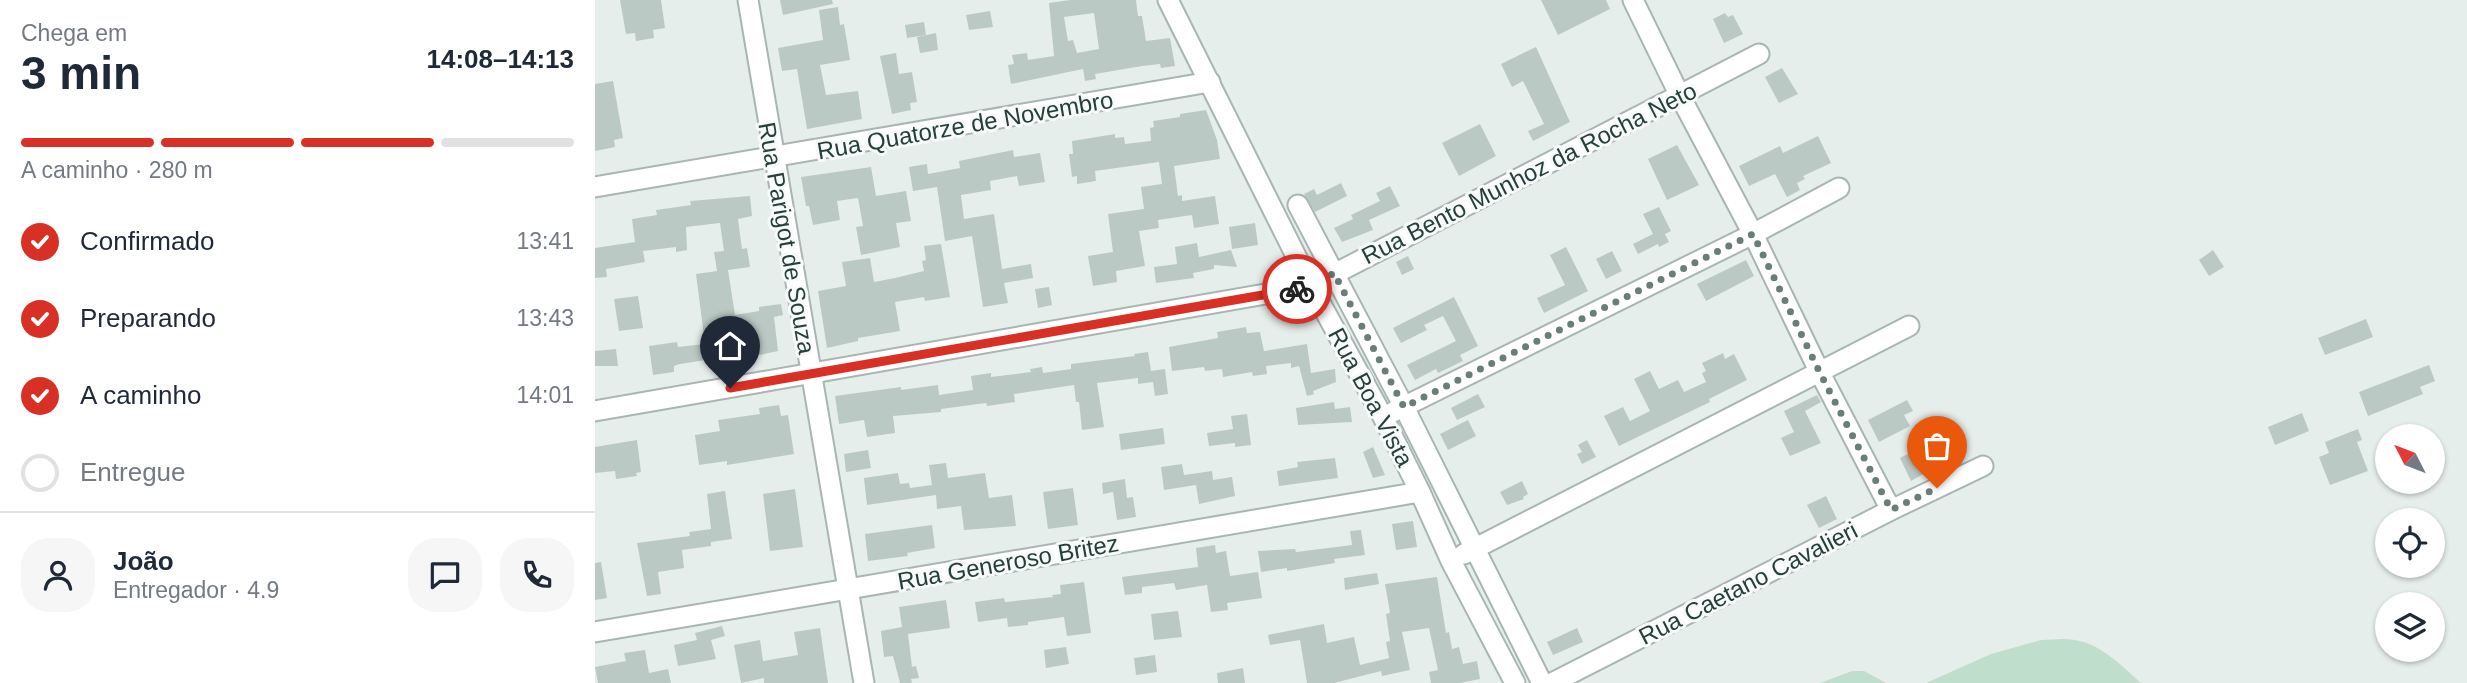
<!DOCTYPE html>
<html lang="pt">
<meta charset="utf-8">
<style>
:root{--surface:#fff;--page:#f6f6f7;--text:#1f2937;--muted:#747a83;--line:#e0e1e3;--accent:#d93025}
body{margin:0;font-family:Helvetica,sans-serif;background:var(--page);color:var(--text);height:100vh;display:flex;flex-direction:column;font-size:26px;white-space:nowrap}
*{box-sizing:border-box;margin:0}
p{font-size:23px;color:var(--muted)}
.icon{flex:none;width:38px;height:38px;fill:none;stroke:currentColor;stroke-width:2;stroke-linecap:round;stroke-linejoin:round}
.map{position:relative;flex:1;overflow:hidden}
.side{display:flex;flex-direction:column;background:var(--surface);width:595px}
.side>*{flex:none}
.needle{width:46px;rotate:312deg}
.buttons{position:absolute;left:1780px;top:424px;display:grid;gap:14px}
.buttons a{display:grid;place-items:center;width:70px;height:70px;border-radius:50%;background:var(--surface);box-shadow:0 2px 5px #0004;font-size:35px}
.pin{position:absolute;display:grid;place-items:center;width:60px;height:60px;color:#fff;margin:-72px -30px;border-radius:50% 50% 50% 0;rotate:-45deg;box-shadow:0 0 7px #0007}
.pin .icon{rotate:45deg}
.courier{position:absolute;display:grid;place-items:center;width:70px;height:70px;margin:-35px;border:5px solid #d93025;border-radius:50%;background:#fff;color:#222;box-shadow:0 2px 9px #0007}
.summary em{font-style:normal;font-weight:700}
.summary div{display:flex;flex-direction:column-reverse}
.summary{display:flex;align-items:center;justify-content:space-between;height:119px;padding:0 21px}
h1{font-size:46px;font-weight:700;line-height:52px}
.bar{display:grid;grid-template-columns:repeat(4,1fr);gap:10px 7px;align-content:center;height:84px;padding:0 21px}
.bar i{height:9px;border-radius:5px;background:var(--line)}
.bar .active{background:var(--accent)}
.bar p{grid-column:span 4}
.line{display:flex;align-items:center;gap:18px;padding:0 21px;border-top:2px solid var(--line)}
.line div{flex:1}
.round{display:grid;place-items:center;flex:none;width:74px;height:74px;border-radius:28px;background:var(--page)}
ol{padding:0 21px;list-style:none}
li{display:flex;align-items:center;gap:21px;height:77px}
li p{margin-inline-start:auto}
li .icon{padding:7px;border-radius:50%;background:var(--accent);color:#fff;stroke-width:4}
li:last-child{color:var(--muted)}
li i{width:38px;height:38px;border:4px solid var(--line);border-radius:50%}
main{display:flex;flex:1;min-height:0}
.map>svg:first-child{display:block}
</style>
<main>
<section class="side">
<div class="summary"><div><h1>3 min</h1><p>Chega em</p></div><em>14:08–14:13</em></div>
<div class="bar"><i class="active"></i><i class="active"></i><i class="active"></i><i></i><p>A caminho · 280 m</p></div>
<ol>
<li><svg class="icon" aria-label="check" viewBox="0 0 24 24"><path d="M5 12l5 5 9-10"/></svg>Confirmado<p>13:41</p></li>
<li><svg class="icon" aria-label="check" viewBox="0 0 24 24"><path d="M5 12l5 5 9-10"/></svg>Preparando<p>13:43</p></li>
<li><svg class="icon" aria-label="check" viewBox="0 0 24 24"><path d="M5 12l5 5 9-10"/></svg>A caminho<p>14:01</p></li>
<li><i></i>Entregue</li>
</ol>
<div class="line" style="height:126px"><a class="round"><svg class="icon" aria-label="person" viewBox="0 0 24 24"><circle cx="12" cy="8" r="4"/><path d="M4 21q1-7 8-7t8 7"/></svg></a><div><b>João</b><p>Entregador · 4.9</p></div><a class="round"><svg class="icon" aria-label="chat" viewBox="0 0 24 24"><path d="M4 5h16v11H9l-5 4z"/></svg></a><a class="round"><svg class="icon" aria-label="phone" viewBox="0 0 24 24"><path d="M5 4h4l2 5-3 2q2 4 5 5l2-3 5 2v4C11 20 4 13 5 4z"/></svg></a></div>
</section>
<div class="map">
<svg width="1872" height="683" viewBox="0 0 1872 683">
<rect width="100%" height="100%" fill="#e6eeeb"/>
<g fill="#c0decc">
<path d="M1446 640C1457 640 1469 638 1480 640 1506 644 1527 666 1546 683H1331L1396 654Z"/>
<path d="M1257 671H1269L1291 683H1225Z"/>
</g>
<g fill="#bbc9c5" fill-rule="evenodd">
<path d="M25 0H66L70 28 58 30 59 38 41 41 40 33 31 34Z"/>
<path d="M185 0H237L238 4 188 15Z"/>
<path d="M475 0H541L543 16H547L551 41 575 38 580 66 566 68 565 64 547 66 500 74 501 79 490 81 488 69 416 84 413 65 419 64 417 55 432 53 433 60 459 56 454 3ZM499 13 504 49 482 53 478 40 473 41 469 17Z"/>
<path d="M946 0H1011L1015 9 963 35Z"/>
<path d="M243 7 245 25 249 24 255 60 225 65 231 95 263 91 267 119 212 129 202 69 187 71 183 48 228 40 224 10Z"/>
<path d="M395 11 398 27 374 30 371 15Z"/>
<path d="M1130 13 1133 17 1138 15 1148 34 1129 43 1118 19Z"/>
<path d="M329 22 331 35 312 38 310 25Z"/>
<path d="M341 33 343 50 325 53 322 37Z"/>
<path d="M941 47 975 122 938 141 933 131 949 124 928 81 917 87 906 64Z"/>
<path d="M301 53 304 74 317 72 322 102 315 103 316 110 297 114 285 56Z"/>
<path d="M1187 68 1203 94 1184 103 1170 77Z"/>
<path d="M18 81 28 138 19 140 20 147 0 151V84Z"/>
<path d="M611 110 622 140 625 159 579 166 583 196 587 195V201L620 196 624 224 599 228 597 215 563 220 564 228 544 231 550 266 521 271 522 282 498 286 493 256 518 252 513 214 549 209 546 187 567 184 564 162 500 171 501 181 482 184V176L477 177 474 154H478L477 141 520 134V138L529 137 530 144 556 141 555 128 559 127 558 121 585 117V114Z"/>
<path d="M885 124 901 156 864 176 847 143Z"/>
<path d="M1223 136 1236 163 1208 176 1210 179 1202 183 1205 190 1192 197 1180 174 1154 186 1144 166 1185 146 1188 153Z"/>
<path d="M1082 145 1104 185 1072 200 1053 159Z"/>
<path d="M418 150 419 157 445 153 450 182 424 186 422 176 395 181 396 190 366 195 369 219 399 214 407 269 436 264 438 278 409 283 413 303 388 307 377 236 350 241 342 187 318 191 314 167 332 164 333 174 365 168 364 161Z"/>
<path d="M276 167 281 196 311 191 316 221 301 223 305 247 266 255 261 227 268 226 263 198 242 201 245 220 218 225 214 206H211L206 177Z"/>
<path d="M746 183 752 196 720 212 709 194 719 189 722 195Z"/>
<path d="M795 186 805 206 774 220 778 230 747 242 739 228 758 219 756 215 785 201 781 193Z"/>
<path d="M155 196 157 216 143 219 147 249 152 248 155 267 133 270 140 315 164 311V307L186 304 188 315 179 317 183 351 150 358 149 354 85 364 79 366V372L58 375 54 346 82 342 83 347 110 344 101 274 122 271 119 252 129 251 125 223 91 227 92 250 81 252V247L48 251 50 262 11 269 12 277 0 278V248L40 242 37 219 62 215 61 210 96 205 95 201Z"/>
<path d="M1064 207 1076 231 1070 234 1074 242 1064 247 1063 244 1043 254 1038 244 1058 234 1048 214Z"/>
<path d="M660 223 663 245 637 249 634 227Z"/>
<path d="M602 243 604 257 636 250 642 267 619 265V269L598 273 599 278 561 283 559 267 582 264 580 247Z"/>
<path d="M346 244 355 297 330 301 329 297 300 302 305 331 263 338V341L232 348 223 291 251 286 247 262 275 258 279 282 300 278 329 271 327 261 331 260 329 246Z"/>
<path d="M971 247 993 291 949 313 942 298 970 285 955 255Z"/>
<path d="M1618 250 1629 267 1614 276 1604 260Z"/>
<path d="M1017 251 1027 271 1011 279 1001 259Z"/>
<path d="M813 256 819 269 807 275 801 262Z"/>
<path d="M1151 260 1159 276 1111 301 1102 284Z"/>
<path d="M454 287 457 305 443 308 440 289Z"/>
<path d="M43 296 48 328 24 331 19 299Z"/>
<path d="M859 297 883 346 865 355 868 361 843 373 841 369 820 380 812 365 861 341 848 316 829 325 832 330 806 343 798 328Z"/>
<path d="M1771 319 1778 337 1730 355 1723 338Z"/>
<path d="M651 327 652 333 665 332 669 351 712 344 716 373 740 369 741 382 718 391 719 394 712 396 704 366 696 368V363L671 366 672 374 658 376 657 372 628 377 627 369 610 371 609 367 577 371 574 347 623 338 622 332Z"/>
<path d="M21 349 23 366H0V351Z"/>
<path d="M553 352 556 371 570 369 573 394 560 396 558 382 543 384V378L502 383 509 427 487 430 484 402H481L479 385 419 394 420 402 392 406 391 403 346 409V412L298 416 300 433 272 437 269 420 244 424 240 396 306 387V390L343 385 344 395 378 390 376 376 396 373V377L436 372 435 369 447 367 448 373 476 369V364L540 356 539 354Z"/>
<path d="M1128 353 1130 359 1139 354 1152 380 1114 399 1115 402 1024 446 1009 416 1028 407 1035 421 1055 411 1039 379 1055 371 1064 389 1083 380 1089 392 1111 382 1107 373 1111 371 1107 363Z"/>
<path d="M1834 365 1840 381 1825 387 1828 394 1773 416 1764 392Z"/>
<path d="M883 394 890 407 862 420 856 408Z"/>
<path d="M1222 395 1226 402 1210 411 1226 443 1195 456 1186 438 1199 432 1189 411Z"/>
<path d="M1312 400 1318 411 1309 415 1315 426 1284 442 1273 420Z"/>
<path d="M739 402 740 409 755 407 757 422 703 425 701 408Z"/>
<path d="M184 405 186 416 193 415 199 454 132 465V461L104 465 100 435 125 431 123 420 165 414 164 408Z"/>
<path d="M1707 413 1714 431 1680 445 1673 427Z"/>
<path d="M652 414 656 445 640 447V443L614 446 612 433 638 429 636 416Z"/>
<path d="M873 420 881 436 853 450 845 434Z"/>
<path d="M568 428 570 444 526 450 524 434Z"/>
<path d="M1763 429 1767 440 1762 442 1773 471 1735 485 1724 457 1734 453 1730 442Z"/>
<path d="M42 440 46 472 41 473 42 476 21 479 20 471 0 473V447Z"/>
<path d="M992 440 1001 457 987 464 982 454 987 452 983 445Z"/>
<path d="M778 447 790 475 778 478 768 452Z"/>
<path d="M1333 448 1342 466 1316 481 1305 458 1321 450 1322 453Z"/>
<path d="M273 450 276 468 251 472 249 454Z"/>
<path d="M740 458 743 478 684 486 682 471 703 467 702 462Z"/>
<path d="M351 463 353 478 390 473 394 498 417 495 421 526 369 530 366 506 342 509 341 495 272 505 269 478 303 473 305 484 314 483 315 488 337 485 334 465Z"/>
<path d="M587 464 589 475 617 471 618 480 637 477 640 496 604 504 601 485 569 490 566 467Z"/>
<path d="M530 479 532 498 538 497 541 517 522 520 518 492 508 494 507 483Z"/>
<path d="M927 481 933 494 928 497 929 499 912 505 905 492Z"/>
<path d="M478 488 483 525 453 529 448 492Z"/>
<path d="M200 489 208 547 175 551 168 494Z"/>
<path d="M130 491 137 539 116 542V546L87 550 89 568 63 572 66 594 52 596 42 543 95 536 94 532 116 529 112 494Z"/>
<path d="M1231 496 1242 519 1224 528 1212 505Z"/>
<path d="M818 521 822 547 801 550 797 524Z"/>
<path d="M337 525 340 548 312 553 313 556 273 561 270 534Z"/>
<path d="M766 530 770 555 739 559 740 563 692 571V568L666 572 663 551 700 549 701 552 757 545 755 531Z"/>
<path d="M620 545 621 553 631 551 635 576 663 572 667 598 632 603 633 610 616 612 612 585 581 590 579 583 547 587V593L530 595 527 577 603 567 601 548Z"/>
<path d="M6 562 12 598 0 600V563Z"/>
<path d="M782 573 784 584 750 590 749 578Z"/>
<path d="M842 577 851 633 854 632 857 649 864 647 868 664 882 661 885 679 865 683H836L834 672 843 670 834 628 807 632 815 670 787 676 786 671 739 683H712L705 640 675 645 673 635 729 624 732 643 759 637 765 665 794 658 791 642 795 641 791 614 795 613 790 584Z"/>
<path d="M489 582 496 633 472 636 469 617 433 622V625L413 627 412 618 383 622 380 602 409 598 410 602 458 597 457 595 466 594 465 585Z"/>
<path d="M351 600 355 628 313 634 317 667 321 666 324 678 316 679 317 683H305L298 656 289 657 286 631 307 627 304 607Z"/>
<path d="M583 611 587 637 559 640 556 614Z"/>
<path d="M127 626 130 636 116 640 121 659 83 666 79 645 102 640 100 633Z"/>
<path d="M225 628 233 683H169V678L146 683 139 645 165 640 168 661 203 655 199 632Z"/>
<path d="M982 628 988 642 958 655 952 642Z"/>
<path d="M471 647 474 664 451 668 449 650Z"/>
<path d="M50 650 54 673 73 669 76 683H3L0 667 31 661 29 653Z"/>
<path d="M560 655 562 672 541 675 539 658Z"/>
<path d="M648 668 650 683H623L622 673Z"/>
</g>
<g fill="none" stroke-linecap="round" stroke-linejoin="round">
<defs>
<g id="minor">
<path d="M153 0 269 683"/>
<path d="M573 0 716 286 788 417 825 492 856 561 920 683"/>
<path d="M1038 0 1085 96 1158 234 1224 371 1296 510"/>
<path d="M0 187 615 82"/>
<path d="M703 205 809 407 947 683"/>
<path d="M0 411 716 286 1164 54"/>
<path d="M798 412 1158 234 1244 188"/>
<path d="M869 554 1314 326"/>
<path d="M0 632 825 492"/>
<path d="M957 683 1296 510 1388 466"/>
</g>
</defs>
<use href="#minor" stroke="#a8b6b3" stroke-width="23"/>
<use href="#minor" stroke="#fff" stroke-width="19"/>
</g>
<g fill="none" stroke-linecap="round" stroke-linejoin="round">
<path stroke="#697d79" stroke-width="7" stroke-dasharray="0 12.6" d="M702 289 716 286 739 273 809 407 1158 234 1224 371 1296 510 1342 488"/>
<path stroke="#d93025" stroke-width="9" d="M135 388 702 289"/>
</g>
<g text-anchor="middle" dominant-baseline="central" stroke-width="6" stroke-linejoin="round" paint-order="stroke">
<g font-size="24" fill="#25403c" stroke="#f7faf9">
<text transform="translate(370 125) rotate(-10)">Rua Quatorze de Novembro</text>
<text transform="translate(934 173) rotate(-27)">Rua Bento Munhoz da Rocha Neto</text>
<text transform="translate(192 238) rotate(80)">Rua Parigot de Souza</text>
<text transform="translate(776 397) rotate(62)">Rua Boa Vista</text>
<text transform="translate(413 562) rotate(-10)">Rua Generoso Britez</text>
<text transform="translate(1153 583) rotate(-27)">Rua Caetano Cavalieri</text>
</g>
</g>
</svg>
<div class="buttons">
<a><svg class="needle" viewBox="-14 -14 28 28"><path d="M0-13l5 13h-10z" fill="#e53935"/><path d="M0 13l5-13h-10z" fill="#747a83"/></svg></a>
<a><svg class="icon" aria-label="locate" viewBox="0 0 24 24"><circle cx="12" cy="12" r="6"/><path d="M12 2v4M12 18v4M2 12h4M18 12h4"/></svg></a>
<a><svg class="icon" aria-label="layers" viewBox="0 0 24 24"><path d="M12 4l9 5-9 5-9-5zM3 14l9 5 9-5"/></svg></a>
</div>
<div class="pin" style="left:1342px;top:488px;background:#ea580c"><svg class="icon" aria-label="bag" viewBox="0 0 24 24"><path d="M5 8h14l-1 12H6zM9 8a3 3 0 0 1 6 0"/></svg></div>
<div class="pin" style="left:135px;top:388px;background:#1f2937"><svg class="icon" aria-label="home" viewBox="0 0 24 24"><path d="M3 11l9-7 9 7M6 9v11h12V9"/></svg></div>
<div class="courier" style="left:702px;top:289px"><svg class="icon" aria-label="bike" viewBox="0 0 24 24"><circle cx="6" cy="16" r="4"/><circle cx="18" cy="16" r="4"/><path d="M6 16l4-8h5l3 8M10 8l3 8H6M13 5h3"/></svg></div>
</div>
</main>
